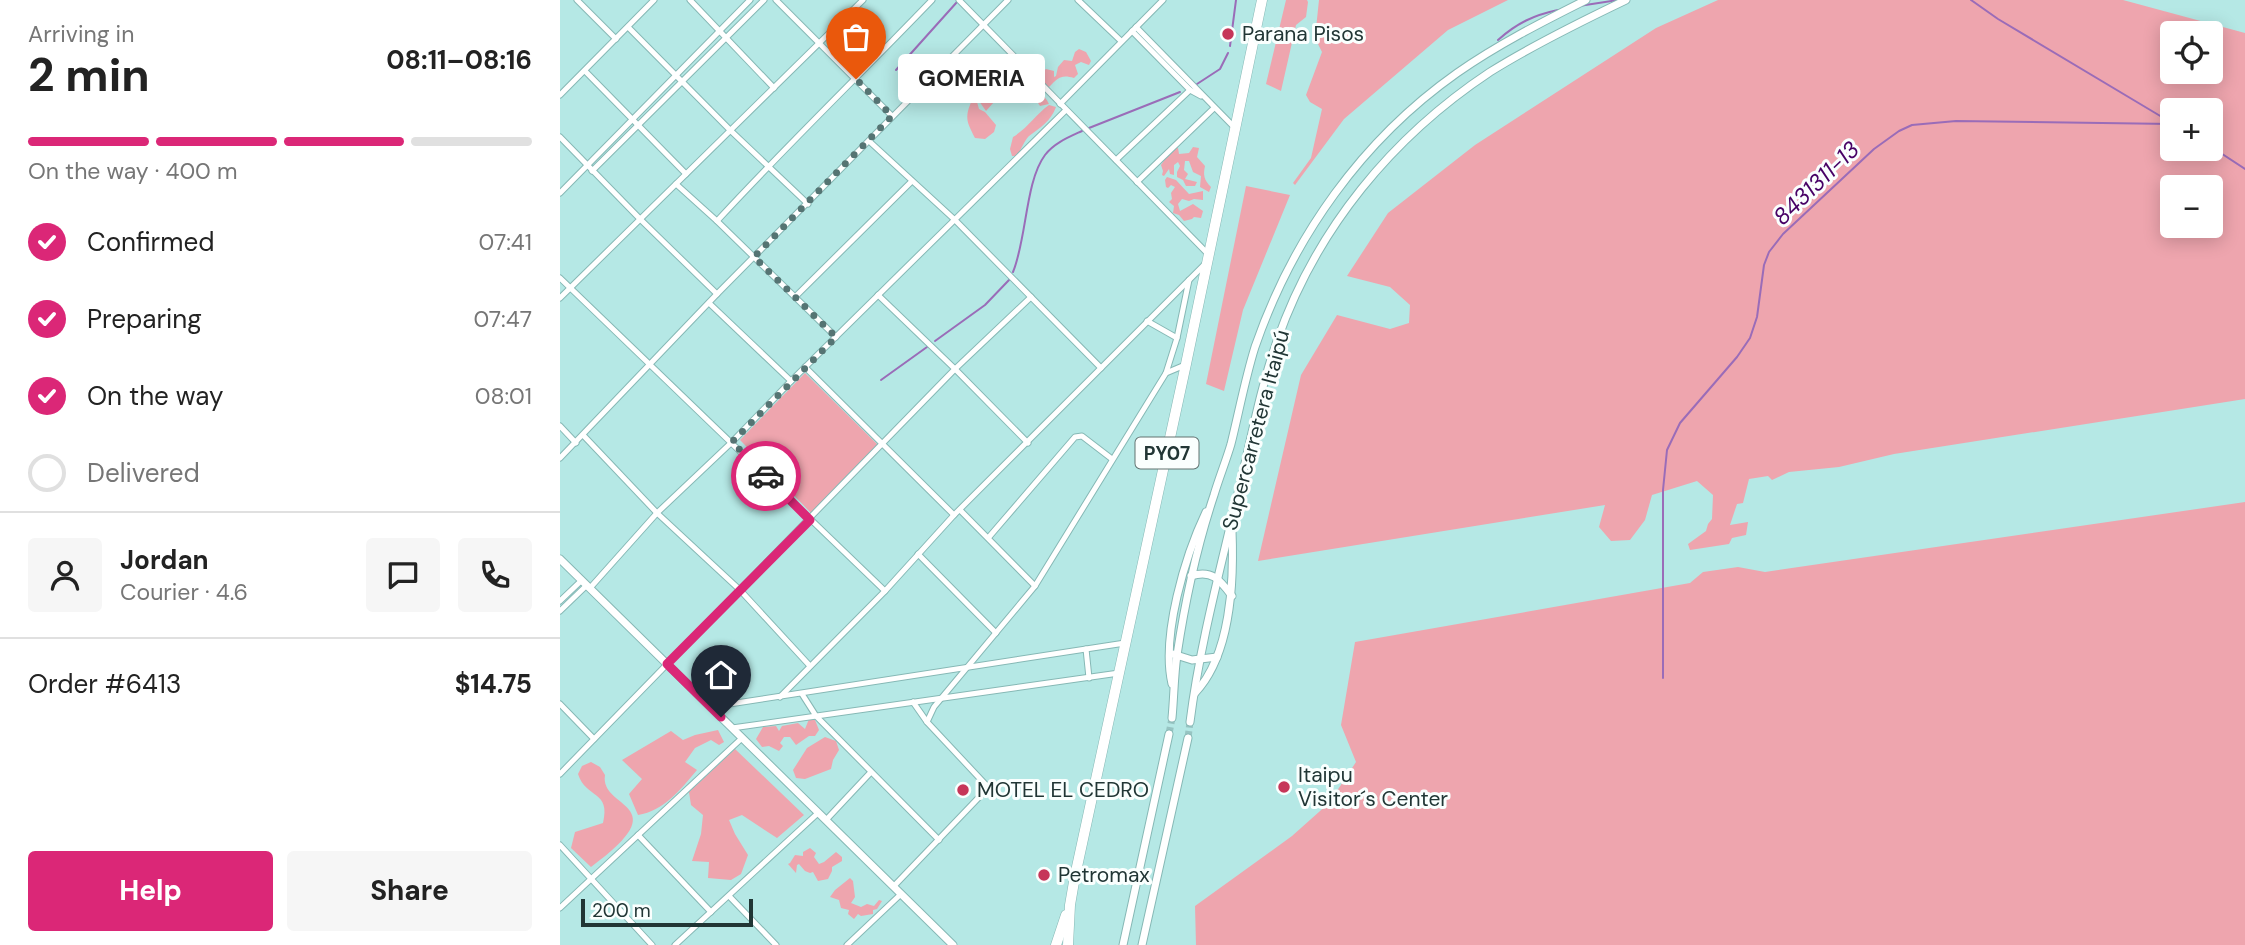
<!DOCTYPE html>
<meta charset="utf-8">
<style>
:root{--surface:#fff;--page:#f6f6f6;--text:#222;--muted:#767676;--line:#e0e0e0;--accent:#db2777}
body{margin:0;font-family:"DM Sans",sans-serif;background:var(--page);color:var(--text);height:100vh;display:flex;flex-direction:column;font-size:26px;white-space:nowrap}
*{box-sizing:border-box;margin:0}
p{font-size:23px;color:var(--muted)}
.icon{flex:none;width:38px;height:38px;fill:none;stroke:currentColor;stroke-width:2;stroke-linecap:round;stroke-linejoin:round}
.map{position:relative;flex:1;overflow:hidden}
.drawer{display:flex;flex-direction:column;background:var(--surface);width:560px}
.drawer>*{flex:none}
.tools{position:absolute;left:1600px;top:21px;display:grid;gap:14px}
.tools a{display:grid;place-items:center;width:63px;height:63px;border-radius:7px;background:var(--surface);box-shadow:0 4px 18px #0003;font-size:35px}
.scale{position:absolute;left:21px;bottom:18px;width:172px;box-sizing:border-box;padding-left:7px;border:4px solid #213635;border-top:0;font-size:19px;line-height:24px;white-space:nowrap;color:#213635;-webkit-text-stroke:5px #fafffe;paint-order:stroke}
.pin{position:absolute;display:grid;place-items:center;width:60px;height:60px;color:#fff;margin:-72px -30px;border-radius:50% 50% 50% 0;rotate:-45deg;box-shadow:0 0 7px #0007}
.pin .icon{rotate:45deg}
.courier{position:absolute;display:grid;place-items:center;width:70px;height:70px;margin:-35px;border:5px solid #db2777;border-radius:50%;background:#fff;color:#222;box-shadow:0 2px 9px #0007}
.bubble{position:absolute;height:49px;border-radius:7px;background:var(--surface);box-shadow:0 4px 18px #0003;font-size:23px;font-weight:700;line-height:49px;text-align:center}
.headline em{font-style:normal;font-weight:700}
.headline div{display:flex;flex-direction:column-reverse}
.headline{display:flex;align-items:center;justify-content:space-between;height:119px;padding:0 28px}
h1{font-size:46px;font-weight:700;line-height:52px}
.bar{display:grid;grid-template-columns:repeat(4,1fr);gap:10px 7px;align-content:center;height:84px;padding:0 28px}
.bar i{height:9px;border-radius:5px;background:var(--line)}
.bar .selected{background:var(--accent)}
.bar p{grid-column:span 4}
.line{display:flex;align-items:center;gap:18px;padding:0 28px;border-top:2px solid var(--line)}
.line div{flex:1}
.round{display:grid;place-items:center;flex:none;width:74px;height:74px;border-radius:7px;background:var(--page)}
ol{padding:0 28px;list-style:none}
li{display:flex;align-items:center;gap:21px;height:77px}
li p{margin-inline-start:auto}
li .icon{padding:7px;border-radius:50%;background:var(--accent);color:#fff;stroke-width:4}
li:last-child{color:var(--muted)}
li i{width:38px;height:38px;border:4px solid var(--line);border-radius:50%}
.button{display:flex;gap:14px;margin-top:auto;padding:14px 28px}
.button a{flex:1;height:80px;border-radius:7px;background:var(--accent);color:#fff;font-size:28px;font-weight:700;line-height:80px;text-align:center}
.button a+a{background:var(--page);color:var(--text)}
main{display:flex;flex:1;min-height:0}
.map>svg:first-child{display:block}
</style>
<main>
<section class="drawer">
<div class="headline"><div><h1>2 min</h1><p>Arriving in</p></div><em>08:11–08:16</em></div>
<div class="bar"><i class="selected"></i><i class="selected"></i><i class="selected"></i><i></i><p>On the way · 400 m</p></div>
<ol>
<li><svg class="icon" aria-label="check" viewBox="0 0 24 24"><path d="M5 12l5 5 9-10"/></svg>Confirmed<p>07:41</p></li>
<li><svg class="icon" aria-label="check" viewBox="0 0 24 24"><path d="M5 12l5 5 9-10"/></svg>Preparing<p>07:47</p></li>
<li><svg class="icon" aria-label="check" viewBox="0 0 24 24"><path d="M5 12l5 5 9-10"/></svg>On the way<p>08:01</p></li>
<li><i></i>Delivered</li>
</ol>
<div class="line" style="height:126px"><a class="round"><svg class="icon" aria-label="person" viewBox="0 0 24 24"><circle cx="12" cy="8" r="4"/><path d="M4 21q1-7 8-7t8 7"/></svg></a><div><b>Jordan</b><p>Courier · 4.6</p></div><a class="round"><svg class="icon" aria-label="chat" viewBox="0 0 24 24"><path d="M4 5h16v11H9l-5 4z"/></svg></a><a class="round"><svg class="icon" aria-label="phone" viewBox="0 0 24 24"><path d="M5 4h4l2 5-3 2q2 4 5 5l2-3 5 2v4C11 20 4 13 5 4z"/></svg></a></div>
<div class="line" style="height:91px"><div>Order #6413</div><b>$14.75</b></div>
<div class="button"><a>Help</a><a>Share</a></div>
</section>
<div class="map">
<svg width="1685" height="945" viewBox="0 0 1685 945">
<rect width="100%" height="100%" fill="#b5e8e5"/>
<g fill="#eea5ae" fill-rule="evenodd">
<path d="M726 0H747L748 2 746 17 736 25 721 91 706 84Z"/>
<path d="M759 0H948L888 30 784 119 735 185 733 183 751 158 762 109 750 102 746 95 762 52 755 38Z"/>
<path d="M1158 0H1563L1685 33V399L1334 454 1279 467 1229 472 1212 480 1208 476 1189 479 1183 503 1177 504 1170 525 1188 522 1186 535 1172 538 1169 544 1130 550 1128 544 1146 531 1148 524 1152 519 1153 495 1137 481 1092 495 1085 520 1070 540 1051 541 1039 527 1045 505 698 561 741 375 777 315 830 329 849 323 850 305 830 287 787 276 828 213 915 145 1096 28ZM1612 33H1650V72H1612ZM1612 110H1650V149H1612ZM1612 187H1650V226H1612Z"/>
<path d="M519 49 526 52 531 61 529 65 521 62 515 65 518 74 514 78C501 74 498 78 489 87H487L482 79V72L486 69 494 71V77L496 76 498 67 504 60 512 61 515 52Z"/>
<path d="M443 57C452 63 486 95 489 104L480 106 476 100 470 98 465 91 458 90C449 79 437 73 438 58Z"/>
<path d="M434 68 437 73H441V79L448 81 450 84 426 111 419 101 414 100 418 88 426 83 427 73 430 69Z"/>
<path d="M412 100 417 102 419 109 425 112 436 125 434 132 425 139 415 138C407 122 404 118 412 100Z"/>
<path d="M489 105 496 107C491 121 480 128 469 136 464 141 461 150 457 156H452L450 149 453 137C468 128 475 115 489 105Z"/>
<path d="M613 147 618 148 619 154 629 153 633 147 639 148 637 157 645 166C643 175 644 180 651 187L649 192 640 187 641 176 633 172 629 161H625L624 170 628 174 625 179 637 182 635 186H626L623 180 617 177V172L620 166 618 162 614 165V175L610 174 609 169 604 176 602 175 603 171 601 165Z"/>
<path d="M607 177 616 180 629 194 643 191V200L634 199 629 201 622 199 618 204 620 211 633 204 643 211 641 218 634 217 632 219 624 221 619 215 613 213 614 206 609 202 612 199 611 193 615 187 611 185 608 188 606 187 605 180Z"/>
<path d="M686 186 730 195 683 310 664 391 646 384Z"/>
<path d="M245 373 318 445 252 514 180 440Z"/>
<path d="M1685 502V945H636L635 906 732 836 769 803 796 762 781 725 795 642 1130 583 1143 572 1178 567 1205 572Z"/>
<path d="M249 719 255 720 259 730 255 736H249L236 745 230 737H224L220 743 223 746 219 751 209 746 202 747 196 739 203 727 216 726 219 731 222 726 238 723 245 729Z"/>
<path d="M158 730 164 742 159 745 151 740 135 748 125 762 137 770C120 790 104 811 78 815L69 794 82 779 62 760 111 731 123 740 135 735Z"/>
<path d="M265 737 276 741 279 750 273 760 271 769 245 779 236 778 233 770 247 748Z"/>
<path d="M175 749 244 815 217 838 182 815 169 820 175 834 188 855 181 874 171 880 148 878 149 862 132 861 141 834 143 815 131 805 129 792Z"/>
<path d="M31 762 40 767 45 775C39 810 120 802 31 867L11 848 15 832 43 823C51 790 26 799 18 774L22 766Z"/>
<path d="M250 848 256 853 254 857 259 864 264 862 276 852 282 857V861L272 867V871L268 879 258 881 253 872 250 873 245 871 239 864 237 865 236 873 228 864 230 863 235 855 243 856V852Z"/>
<path d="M290 878 293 881 295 897 291 903 301 907 307 904 314 906 319 900 322 901 317 909 313 910V914L301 916 298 914 294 919 288 914 289 910 281 908 279 900 270 897 275 890Z"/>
</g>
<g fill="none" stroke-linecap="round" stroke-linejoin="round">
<g stroke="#9a6cb8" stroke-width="2">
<path d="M1411 0 1438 19 1612 123"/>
<path d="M1019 6 1058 0"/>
<path d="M938 40C957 23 974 15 998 10"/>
<path d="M670 46 676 0"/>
<path d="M336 70 397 2"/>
<path d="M637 84 660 69 668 53"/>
<path d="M529 128 620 92"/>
<path d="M1650 146 1685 169"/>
<path d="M453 272C467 238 465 182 485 155 494 143 509 137 522 131"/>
<path d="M375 341 425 305 449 280"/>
<path d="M321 380 367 347"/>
<path d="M1103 678V490L1107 450 1120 423 1177 357 1190 338 1197 317 1204 265 1209 252 1223 234 1314 149 1339 131 1352 125 1396 121 1612 124"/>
</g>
<g stroke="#97c4c2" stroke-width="7" stroke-dasharray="7 3.5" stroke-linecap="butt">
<path d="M609 734 612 718"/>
<path d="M628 738 630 722"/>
</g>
<defs>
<g id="street">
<path d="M17 0 56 39"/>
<path d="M130 0 214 88"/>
<path d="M216 0 332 116"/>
<path d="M399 0 649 255"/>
<path d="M518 0 561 41"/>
<path d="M68 27 170 130 248 204"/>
<path d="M576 27 674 127"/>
<path d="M572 31 630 90 641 96"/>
<path d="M25 71 126 174"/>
<path d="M0 95 94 0"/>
<path d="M500 104 603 0"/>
<path d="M0 137 80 219 157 294"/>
<path d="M309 141 395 220 541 368"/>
<path d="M556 160 630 90"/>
<path d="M32 171 204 0"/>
<path d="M577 182 654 108"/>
<path d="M116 184 157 221 276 337"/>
<path d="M0 193 190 0"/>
<path d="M157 221C227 145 301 74 372 0"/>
<path d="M0 278 325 591"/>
<path d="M318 295 395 369 468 443"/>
<path d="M235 297 352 181"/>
<path d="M0 298 303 0"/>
<path d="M149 303 231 381"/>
<path d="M587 321 617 338 606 373"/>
<path d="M617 338 629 280"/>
<path d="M245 367 394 515"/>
<path d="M0 426 16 443"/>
<path d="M23 435 97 513 180 590 250 666"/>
<path d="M0 458 157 294 448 0"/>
<path d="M400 510 475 586"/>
<path d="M429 537 515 437 522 436 552 459"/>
<path d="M358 554 436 633"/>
<path d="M30 588 97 513 172 442 231 381 506 110"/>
<path d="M0 601 22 580"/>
<path d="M0 611 27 585"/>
<path d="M526 649 529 678"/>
<path d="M242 694 256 716 379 840"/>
<path d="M220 697 325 591 394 515 645 264"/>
<path d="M0 704 34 739"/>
<path d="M150 707 565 643"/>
<path d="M367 722 374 707 475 586 606 373 625 365"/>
<path d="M172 728 559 673"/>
<path d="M0 774 395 369 471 297"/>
<path d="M266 820 311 772"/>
<path d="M78 835 151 912"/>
<path d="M0 845 92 945"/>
<path d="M334 886 425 791 426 785 367 722 353 702"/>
<path d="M169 896 216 945"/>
<path d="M0 908 182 738"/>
<path d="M115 945 258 813"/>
<path d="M287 945 341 894"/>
</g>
<g id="secondary">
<path d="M0 559 393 945"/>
<path d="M631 576C652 569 660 580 672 596"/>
<path d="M613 654 632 660 657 657"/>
<path d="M612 684C601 636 625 556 646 512"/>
<path d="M635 693C671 655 674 580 672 531"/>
<path d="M612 718C614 697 614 676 617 655 625 602 637 546 654 495 659 478 666 461 671 444 679 412 685 379 695 347 733 237 802 140 897 73 937 45 982 22 1026 0"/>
<path d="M630 722C640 643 661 567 679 489 691 440 700 389 717 341 756 229 832 137 930 72 973 45 1020 22 1066 0"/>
<path d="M563 945 609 734"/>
<path d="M582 945 628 738"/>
</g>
<g id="highway">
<path d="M496 945 506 915"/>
<path d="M508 945 510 905 515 876 626 364 702 0"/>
</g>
</defs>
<use href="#street" stroke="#86b8b5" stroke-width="7"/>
<use href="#secondary" stroke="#86b8b5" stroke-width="9"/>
<use href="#highway" stroke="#86b8b5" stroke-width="11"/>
<use href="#street" stroke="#fff" stroke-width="5"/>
<use href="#secondary" stroke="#fff" stroke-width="7"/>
<use href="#highway" stroke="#fff" stroke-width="10"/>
</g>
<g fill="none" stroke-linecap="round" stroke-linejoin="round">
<path stroke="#557473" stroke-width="7" stroke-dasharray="0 12.6" d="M206 476 172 442 276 337 194 257 332 116 296 79"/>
<path stroke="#db2777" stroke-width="9" d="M161 717 107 664 250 520 206 476"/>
</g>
<g fill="#c63659" stroke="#fafffe" stroke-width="2.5">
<circle cx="668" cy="34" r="7"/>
<circle cx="724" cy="787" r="7"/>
<circle cx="403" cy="790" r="7"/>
<circle cx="484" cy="875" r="7"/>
</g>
<g text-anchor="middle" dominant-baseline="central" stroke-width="6" stroke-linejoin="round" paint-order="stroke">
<rect fill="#fafffe" stroke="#627271" stroke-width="2" x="575.5" y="437.5" width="63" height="31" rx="5"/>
<g font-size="19" font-weight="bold" fill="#213635">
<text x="607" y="453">PY07</text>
</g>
<g font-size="21" fill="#213635" stroke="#fafffe" text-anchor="start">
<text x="682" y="34">Parana Pisos</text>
<text x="738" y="775">Itaipu<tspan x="738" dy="24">Visitor´s Center</tspan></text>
<text x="417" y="790">MOTEL EL CEDRO</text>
<text x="498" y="875">Petromax</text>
</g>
<g font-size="21" fill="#213635" stroke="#fafffe">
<text transform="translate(696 430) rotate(-75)">Supercarretera Itaipú</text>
</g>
<g font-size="23" font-style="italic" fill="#470165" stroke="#fafffe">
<text transform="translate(1256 183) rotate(-44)">8431311-13</text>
</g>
</g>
</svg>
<div class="tools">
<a><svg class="icon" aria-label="locate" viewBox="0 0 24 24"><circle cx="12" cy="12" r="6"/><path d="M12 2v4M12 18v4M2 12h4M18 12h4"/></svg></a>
<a>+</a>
<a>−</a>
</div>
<div class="scale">200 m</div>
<div class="pin" style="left:296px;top:79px;background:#ea580c"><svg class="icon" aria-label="bag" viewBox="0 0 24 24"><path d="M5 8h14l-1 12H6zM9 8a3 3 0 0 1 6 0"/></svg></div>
<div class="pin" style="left:161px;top:717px;background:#1f2937"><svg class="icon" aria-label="home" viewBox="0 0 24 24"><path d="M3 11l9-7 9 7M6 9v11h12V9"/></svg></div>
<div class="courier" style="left:206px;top:476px"><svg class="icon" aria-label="car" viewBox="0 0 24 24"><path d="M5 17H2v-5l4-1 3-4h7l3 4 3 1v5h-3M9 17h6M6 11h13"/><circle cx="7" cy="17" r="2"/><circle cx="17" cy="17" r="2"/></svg></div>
<div class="bubble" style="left:338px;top:54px;width:147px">GOMERIA</div>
</div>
</main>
